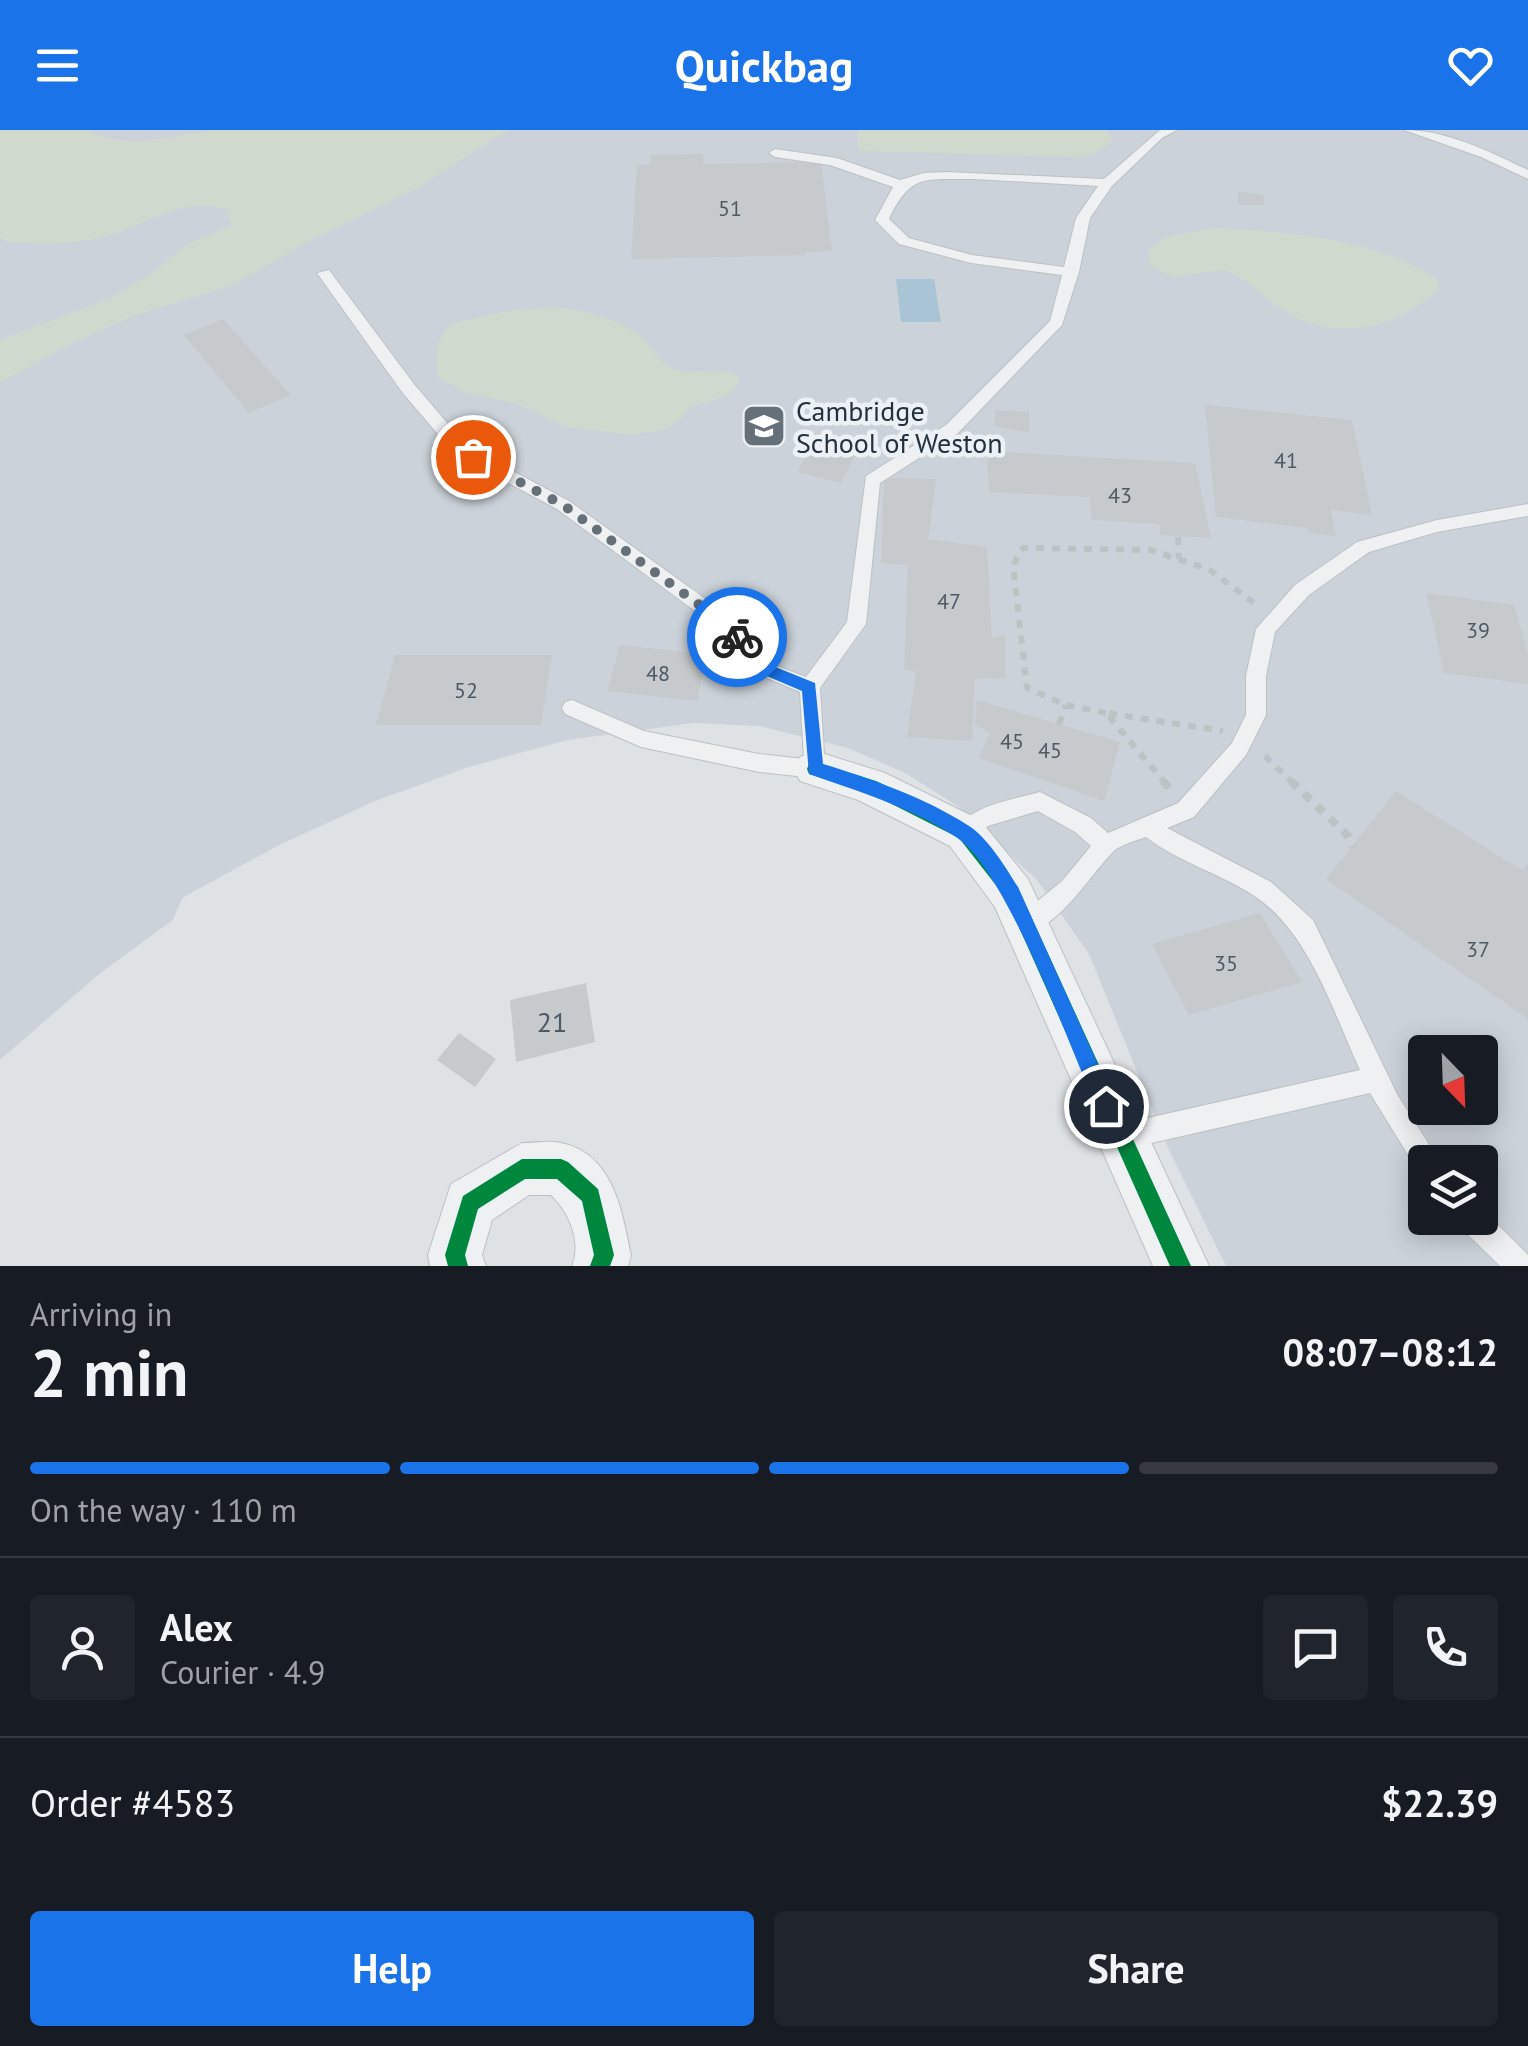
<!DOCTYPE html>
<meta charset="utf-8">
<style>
:root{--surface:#171b24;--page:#20242c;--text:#f1f3f6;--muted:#9ea1a6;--line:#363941;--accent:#1a73e8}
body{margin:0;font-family:"PT Sans",sans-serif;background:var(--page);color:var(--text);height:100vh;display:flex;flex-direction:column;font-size:38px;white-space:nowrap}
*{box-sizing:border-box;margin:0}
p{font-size:32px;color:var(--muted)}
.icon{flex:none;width:55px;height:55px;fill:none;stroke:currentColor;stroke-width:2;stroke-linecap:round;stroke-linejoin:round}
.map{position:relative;height:1136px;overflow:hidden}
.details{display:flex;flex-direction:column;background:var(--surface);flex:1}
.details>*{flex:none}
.needle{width:65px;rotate:157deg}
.buttons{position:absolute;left:1408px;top:905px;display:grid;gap:20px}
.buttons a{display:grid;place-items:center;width:90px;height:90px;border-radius:10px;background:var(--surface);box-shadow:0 5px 25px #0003;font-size:50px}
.pin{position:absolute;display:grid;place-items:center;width:85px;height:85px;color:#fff;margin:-42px;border:5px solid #fff;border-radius:50%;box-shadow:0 2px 10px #0007}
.courier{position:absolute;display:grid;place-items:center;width:100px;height:100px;margin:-50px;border:8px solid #1a73e8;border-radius:50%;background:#fff;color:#222;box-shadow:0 2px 12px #0007}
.summary em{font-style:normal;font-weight:600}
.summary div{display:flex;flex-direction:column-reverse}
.summary{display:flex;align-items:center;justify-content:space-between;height:170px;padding:0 30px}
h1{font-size:65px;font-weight:600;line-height:75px}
.bar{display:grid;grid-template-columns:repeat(4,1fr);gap:15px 10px;align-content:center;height:120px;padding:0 30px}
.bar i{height:12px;border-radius:8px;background:var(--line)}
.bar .current{background:var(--accent)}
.bar p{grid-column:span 4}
.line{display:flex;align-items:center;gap:25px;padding:0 30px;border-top:2px solid var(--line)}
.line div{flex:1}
.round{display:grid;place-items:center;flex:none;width:105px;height:105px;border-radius:10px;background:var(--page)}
.cta{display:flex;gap:20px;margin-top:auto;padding:20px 30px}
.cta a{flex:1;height:115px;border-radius:10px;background:var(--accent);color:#fff;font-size:40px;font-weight:600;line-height:115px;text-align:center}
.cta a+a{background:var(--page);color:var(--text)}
header{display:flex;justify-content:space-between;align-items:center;height:130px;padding:0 30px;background:var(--accent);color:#fff;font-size:45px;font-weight:600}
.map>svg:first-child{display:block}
</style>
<header><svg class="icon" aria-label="menu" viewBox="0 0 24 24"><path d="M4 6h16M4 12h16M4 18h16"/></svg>Quickbag<svg class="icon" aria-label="heart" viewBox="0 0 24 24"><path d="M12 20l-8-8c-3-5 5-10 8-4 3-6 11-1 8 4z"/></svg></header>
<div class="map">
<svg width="1528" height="1136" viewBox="0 0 1528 1136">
<rect width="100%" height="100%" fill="#dee2e5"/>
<path fill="#cbd2d9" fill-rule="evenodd" d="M0 0H1528V1136H1226L1169 1020 1089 824 1037 750 956 675 905 643 848 618 759 596 693 593 568 610 469 637 375 671 279 715 182 768 173 790 99 844 0 930ZM1425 922H1480V978H1425ZM1425 1032H1480V1088H1425Z"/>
<g fill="#d0d9ce">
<path d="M0 0H89L105 8 136 12 215 0H508L416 59 315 108 233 155 136 185 74 212 0 253V210L109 169 151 144 186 115 232 95 228 80C181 64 145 97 102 107 72 115 39 113 8 112L0 108Z"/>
<path d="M857 0H1107L1113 12 1087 27 859 21Z"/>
<path d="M1211 98C1285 101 1372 108 1436 148L1439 158C1397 199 1335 214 1283 180 1264 168 1246 148 1225 140L1172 147 1149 135 1148 125 1153 116 1167 107Z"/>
<path d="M552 177C582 180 619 188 642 208 654 219 659 235 676 240 696 245 721 236 738 247L739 253 729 265 690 277 680 290 664 300 631 305 567 297 517 274 468 263 438 248C434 227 435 206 454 193L512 180Z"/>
</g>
<path fill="#a9c4d4" d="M896 149H934L941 192H901Z"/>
<g fill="#c6cacd">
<path d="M703 24V34L821 32 832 121 805 122 806 125 631 129 637 35H650L651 25Z"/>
<path d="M1238 61 1264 65V75H1238Z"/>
<path d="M223 189 291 265 249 283 184 205Z"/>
<path d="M1205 275 1352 290 1372 385 1331 380 1336 406 1309 403 1308 398 1216 387Z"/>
<path d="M995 280 1029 282V303L995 296Z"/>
<path d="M816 303 859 316 841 353 798 342Z"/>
<path d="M987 321 1195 333 1211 408 1161 405 1159 394 1092 390 1089 367 989 362Z"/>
<path d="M884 348 936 349 928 409 987 417 992 508 1005 506V548L975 549 972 611 907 607 916 541 904 540 908 435 881 433Z"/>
<path d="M1426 463 1514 475 1528 524V554L1444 543Z"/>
<path d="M620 515 707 524 697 571 607 561Z"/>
<path d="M395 525H552L541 595H376Z"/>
<path d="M977 570 1120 612 1104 671 979 628 990 603 975 595Z"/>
<path d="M1396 661 1523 741 1528 733V889L1326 749Z"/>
<path d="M1260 783 1302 852 1189 885 1152 814Z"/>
<path d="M586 853 595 912 516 932 510 870Z"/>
<path d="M459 903 496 929 475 957 437 930Z"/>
</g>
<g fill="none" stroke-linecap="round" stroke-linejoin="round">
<defs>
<g id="service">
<path d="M1160 0H1177L1162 8 1112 56 1090 88 1079 142 1062 195 958 303 880 353 866 494 820 558 825 639 822 645 815 648 759 642 641 617 565 584 562 578 565 572 572 570 644 601 759 624 804 629 800 562 760 545 714 495 557 379 467 331 442 309 402 262 317 143 329 140 414 254 454 301 479 323 569 371 728 485 774 535 806 547 847 492 866 346 946 295 1050 191 1062 145 971 133 899 114 875 90 893 57 830 35 775 27 769 23 775 19 837 28 900 50 924 43 946 42 1104 49ZM974 49 1098 56 1076 88 1064 137 972 125 909 108 889 89C911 42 926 50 974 49Z"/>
<path d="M1404 0C1447 0 1490 22 1528 40V49L1481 27Z"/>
<path d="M1528 374V386L1437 402 1369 422 1309 465 1275 502 1266 546V585L1246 625 1194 687 1167 698 1271 752 1313 790 1397 964 1440 1032H1425V1044L1418 1041 1370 963 1121 1020 1112 1016 1108 1007 1112 998 1121 994 1360 940C1333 882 1309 801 1253 765 1219 743 1178 732 1146 707 1135 711 1118 715 1111 724 1085 752 1064 790 1026 805L1018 801 1014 794 1018 787 1062 751 1091 716 1075 702 1038 681 988 696 965 713 957 710 954 703C969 675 1012 670 1040 662L1091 688 1108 703 1178 673 1232 613 1246 585V546L1256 499 1295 455 1357 412 1437 390Z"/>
<path d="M1481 1078 1528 1125V1136H1500L1461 1098 1458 1088H1480Z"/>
</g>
<g id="minor">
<path d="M815 621 885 643 980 690 1028 749 1209 1136H1153L995 777 950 716 858 670 800 651 794 639 800 627Z"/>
<path d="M522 1013C534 1013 549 1010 561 1013 614 1024 622 1082 631 1125L628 1136H572C582 1111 569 1082 551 1065H529L492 1090 482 1125 486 1136H430L428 1125 451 1054Z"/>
</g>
</defs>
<use href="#service" stroke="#bcc0c3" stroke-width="2"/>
<use href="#minor" stroke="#bcc0c3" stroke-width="2"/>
<g stroke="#bdc2c5" stroke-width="6" stroke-dasharray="8 8" stroke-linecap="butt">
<path d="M1178 407 1179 429"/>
<path d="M1106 583 1066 575 1027 558 1013 435 1023 418 1151 420 1210 440 1258 476"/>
<path d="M1059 594 1066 575"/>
<path d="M1265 626 1294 654"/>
<path d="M1166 654 1106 583 1223 601"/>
</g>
<g stroke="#bdc2c5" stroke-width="8" stroke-dasharray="9 9" stroke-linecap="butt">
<path d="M1163 651 1170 659"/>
<path d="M1291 651 1348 706 1353 717"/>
</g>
<use href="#service" fill="#eef0f1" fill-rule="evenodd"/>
<use href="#minor" fill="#eef0f1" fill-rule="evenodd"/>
<defs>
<g id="cycleway">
<path d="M815 632 876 651 971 698 1018 758 1191 1136H1170L1006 768 959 708 866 661 809 644 807 639 809 634Z"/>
<path d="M522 1029H561L568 1032 598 1059 614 1125 610 1136H590L594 1125 582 1071 557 1049H525L478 1079 465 1125 468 1136H448L445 1125 463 1066Z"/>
</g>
</defs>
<use href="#cycleway" stroke="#ebf1f5" stroke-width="6"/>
<use href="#cycleway" fill="#00873e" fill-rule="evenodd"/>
</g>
<path fill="#1a73e8" d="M737 502 773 536 815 553 823 634C872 649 926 668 969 696 989 709 1005 737 1018 757L1113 968 1116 976 1113 983 1106 986 1099 983C1071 921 1007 740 956 707 912 678 858 661 809 644L802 561 762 544 731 512 729 507Z"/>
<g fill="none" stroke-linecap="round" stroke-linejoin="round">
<path stroke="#657079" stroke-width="10" stroke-dasharray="0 18" d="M473 327 563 375 720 490 737 507"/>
</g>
<defs>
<symbol id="school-square" viewBox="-11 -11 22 22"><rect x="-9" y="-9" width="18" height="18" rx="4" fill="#657079" stroke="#ebf1f5"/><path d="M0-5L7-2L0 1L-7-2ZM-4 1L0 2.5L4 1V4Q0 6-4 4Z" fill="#fff"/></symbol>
</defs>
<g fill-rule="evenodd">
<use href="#school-square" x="739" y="271" width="50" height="50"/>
</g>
<g text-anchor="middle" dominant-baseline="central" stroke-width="9" stroke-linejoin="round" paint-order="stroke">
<g font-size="22" fill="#4d5963">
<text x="730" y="78">51</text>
<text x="1286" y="330">41</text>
<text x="1120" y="365">43</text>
<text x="949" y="471">47</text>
<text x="1478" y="500">39</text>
<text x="658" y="543">48</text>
<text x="466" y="560">52</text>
<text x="1012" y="611">45</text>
<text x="1050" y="620">45</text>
<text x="1478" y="819">37</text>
<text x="1226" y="833">35</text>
</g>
<g font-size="28" fill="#24323f" stroke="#ebf1f5" text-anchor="start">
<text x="796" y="280">Cambridge<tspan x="796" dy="32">School of Weston</tspan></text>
</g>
<g font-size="28" fill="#4d5963">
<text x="552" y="891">21</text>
</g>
</g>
</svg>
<div class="buttons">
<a><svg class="needle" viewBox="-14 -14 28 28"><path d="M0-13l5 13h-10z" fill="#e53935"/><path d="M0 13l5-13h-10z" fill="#9ea1a6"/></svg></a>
<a><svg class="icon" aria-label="layers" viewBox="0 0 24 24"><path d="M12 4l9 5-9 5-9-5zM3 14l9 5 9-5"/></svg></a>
</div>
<div class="pin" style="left:473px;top:327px;background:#ea580c"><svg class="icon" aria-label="bag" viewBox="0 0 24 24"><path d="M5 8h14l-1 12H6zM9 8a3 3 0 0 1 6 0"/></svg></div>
<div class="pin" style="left:1106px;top:976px;background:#1f2937"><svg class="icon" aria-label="home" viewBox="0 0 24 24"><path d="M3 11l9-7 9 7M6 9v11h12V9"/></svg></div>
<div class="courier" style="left:737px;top:507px"><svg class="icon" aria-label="bike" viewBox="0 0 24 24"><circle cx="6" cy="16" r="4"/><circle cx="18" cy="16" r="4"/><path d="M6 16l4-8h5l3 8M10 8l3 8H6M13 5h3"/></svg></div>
</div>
<section class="details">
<div class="summary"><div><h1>2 min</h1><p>Arriving in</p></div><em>08:07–08:12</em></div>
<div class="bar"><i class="current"></i><i class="current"></i><i class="current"></i><i></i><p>On the way · 110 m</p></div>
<div class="line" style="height:180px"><a class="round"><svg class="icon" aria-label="person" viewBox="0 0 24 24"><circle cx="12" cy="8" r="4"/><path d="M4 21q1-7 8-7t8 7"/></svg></a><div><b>Alex</b><p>Courier · 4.9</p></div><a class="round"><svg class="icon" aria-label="chat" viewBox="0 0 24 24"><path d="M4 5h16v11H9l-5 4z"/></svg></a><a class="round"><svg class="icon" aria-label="phone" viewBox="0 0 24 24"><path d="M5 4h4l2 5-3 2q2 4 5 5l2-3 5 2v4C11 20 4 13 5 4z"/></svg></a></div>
<div class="line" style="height:130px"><div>Order #4583</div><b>$22.39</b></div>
<div class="cta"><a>Help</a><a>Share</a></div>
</section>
